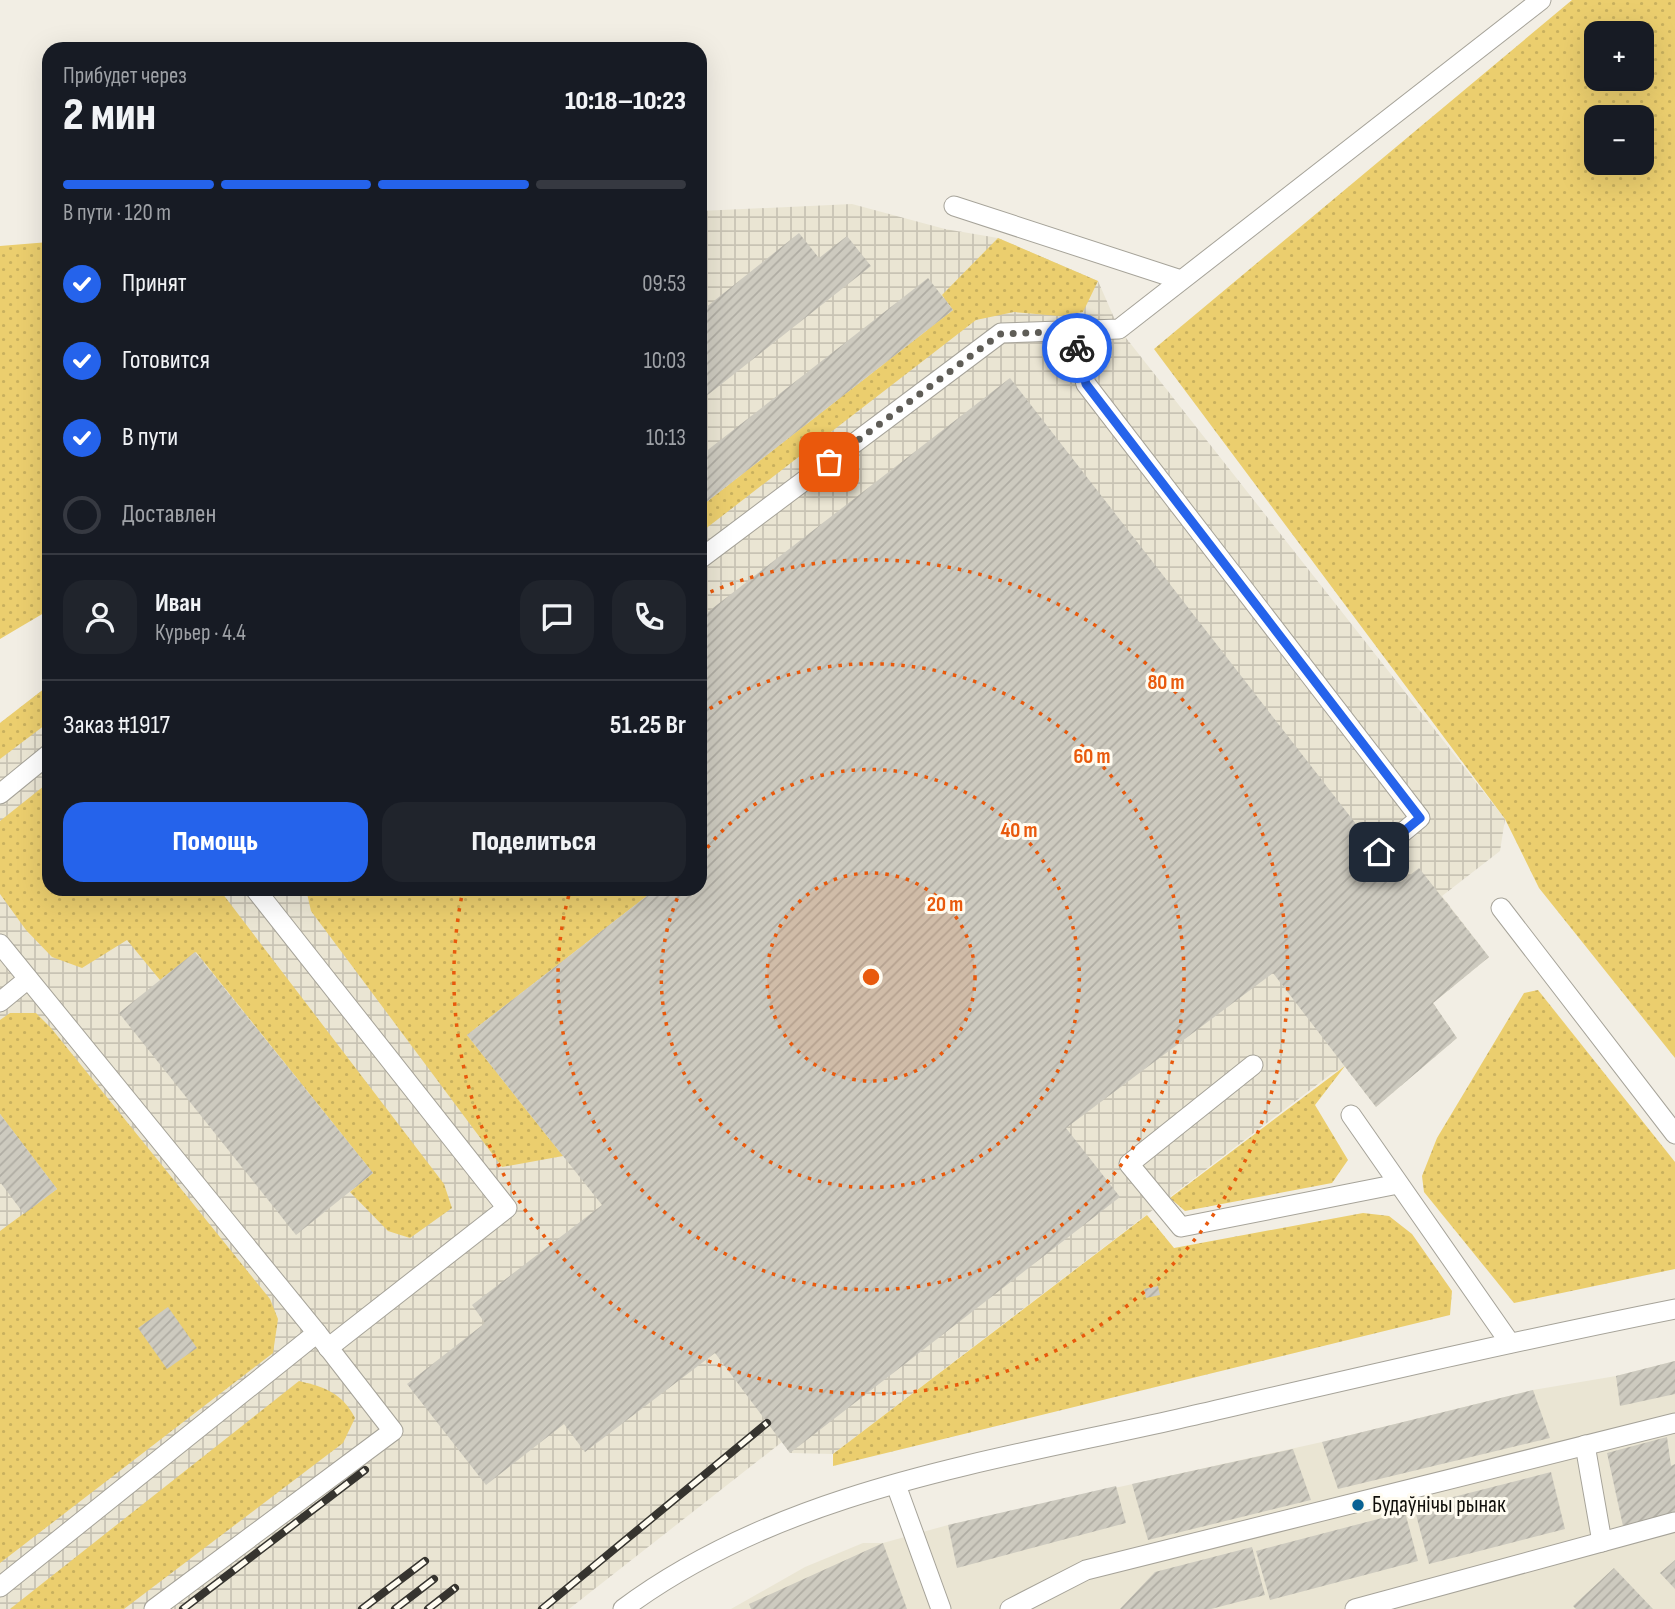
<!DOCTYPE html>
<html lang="ru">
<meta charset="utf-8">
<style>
:root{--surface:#171b24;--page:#20242c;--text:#f1f3f6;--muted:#9ea1a6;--line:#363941;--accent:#2563eb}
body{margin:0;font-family:"Sofia Sans Condensed",sans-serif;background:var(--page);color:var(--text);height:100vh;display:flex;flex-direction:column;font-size:26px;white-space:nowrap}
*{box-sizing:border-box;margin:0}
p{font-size:23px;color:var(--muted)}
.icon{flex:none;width:38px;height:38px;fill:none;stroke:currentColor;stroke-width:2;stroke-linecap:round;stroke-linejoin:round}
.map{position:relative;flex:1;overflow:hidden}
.sheet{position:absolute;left:42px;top:42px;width:665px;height:854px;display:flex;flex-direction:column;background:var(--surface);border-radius:21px;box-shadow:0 7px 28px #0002}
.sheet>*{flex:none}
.fabs{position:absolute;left:1584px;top:21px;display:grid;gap:14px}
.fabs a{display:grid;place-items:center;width:70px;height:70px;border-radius:14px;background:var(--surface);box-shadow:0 7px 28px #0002;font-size:35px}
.pin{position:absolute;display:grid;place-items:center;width:60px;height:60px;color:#fff;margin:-30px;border-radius:14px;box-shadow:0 4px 10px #0006}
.courier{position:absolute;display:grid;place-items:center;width:70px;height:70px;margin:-35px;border:5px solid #2563eb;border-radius:50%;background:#fff;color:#222;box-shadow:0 2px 9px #0007}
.summary em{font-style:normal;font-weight:800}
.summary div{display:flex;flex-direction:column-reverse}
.summary{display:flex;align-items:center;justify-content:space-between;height:119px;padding:0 21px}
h1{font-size:46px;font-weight:800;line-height:52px}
.bar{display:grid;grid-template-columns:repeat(4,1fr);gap:10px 7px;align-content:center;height:84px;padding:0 21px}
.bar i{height:9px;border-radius:5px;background:var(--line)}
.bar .on{background:var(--accent)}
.bar p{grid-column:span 4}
.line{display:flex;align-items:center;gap:18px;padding:0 21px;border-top:2px solid var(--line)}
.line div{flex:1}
.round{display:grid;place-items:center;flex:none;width:74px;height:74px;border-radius:21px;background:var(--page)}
ol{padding:0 21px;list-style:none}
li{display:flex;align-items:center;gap:21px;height:77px}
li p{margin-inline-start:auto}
li .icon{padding:7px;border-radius:50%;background:var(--accent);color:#fff;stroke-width:4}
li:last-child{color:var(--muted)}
li i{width:38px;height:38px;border:4px solid var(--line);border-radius:50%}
.action{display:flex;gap:14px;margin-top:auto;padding:14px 21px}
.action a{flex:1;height:80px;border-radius:21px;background:var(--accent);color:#fff;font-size:28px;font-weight:800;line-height:80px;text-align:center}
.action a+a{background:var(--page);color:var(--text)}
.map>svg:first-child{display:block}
</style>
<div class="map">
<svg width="1675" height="1609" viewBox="0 0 1675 1609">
<defs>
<pattern id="industrial-grid" width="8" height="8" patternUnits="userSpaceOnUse" patternTransform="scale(1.75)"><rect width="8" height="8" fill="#eae5d3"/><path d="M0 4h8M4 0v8" fill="none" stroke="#c8c3b4"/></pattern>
<pattern id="grass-dots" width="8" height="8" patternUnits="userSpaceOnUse" patternTransform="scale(1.75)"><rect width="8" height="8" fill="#ebce6e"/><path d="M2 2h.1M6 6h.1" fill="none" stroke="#c8b05e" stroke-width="1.8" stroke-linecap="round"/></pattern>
<pattern id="building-hatch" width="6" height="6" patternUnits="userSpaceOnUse" patternTransform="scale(1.75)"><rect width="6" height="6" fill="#cdcabf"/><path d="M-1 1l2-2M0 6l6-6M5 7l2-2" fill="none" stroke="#afaca3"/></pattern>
</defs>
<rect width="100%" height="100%" fill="#f2eee4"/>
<path fill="#eae5d3" d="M1675 1361V1609H731L805 1567 863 1543H883L948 1525 1322 1442 1533 1390 1616 1376Z"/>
<path fill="url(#industrial-grid)" d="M852 204 945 229 998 238 1098 281 1119 329 1505 819 1500 851 1442 896 1489 957 1433 1003 1457 1038 1376 1107 1345 1067 1331 1074 833 1454 790 1453 782 1442 569 1609H0V723L49 685V889H700V211Z"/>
<g fill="url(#grass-dots)" fill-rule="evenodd">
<path d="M1572 0H1675V1058L1539 888 1505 819 1154 349ZM1596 33H1642V79H1596ZM1596 117H1642V163H1596Z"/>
<path d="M998 238 1098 281 1083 312 1059 316 1014 312 976 320 700 533V507L953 310 942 295Z"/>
<path d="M49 242V610L0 639V246Z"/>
<path d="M49 685V722L0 759V723Z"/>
<path d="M49 782V889H219L444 1184 452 1208 410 1238 388 1231 350 1192 373 1173 196 952 160 980 127 940 82 968 52 957 26 930 0 894V821Z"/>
<path d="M306 889H656L467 1035 563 1156 502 1167 311 911Z"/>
<path d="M1538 990 1675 1162V1269L1514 1303 1424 1192 1422 1176 1437 1138 1524 993Z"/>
<path d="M10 1013H36L51 1028 270 1299 278 1319 273 1353 0 1563V1231L57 1189 0 1114V1020Z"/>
<path d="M1345 1066 1315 1105 1348 1160 1332 1183 1185 1211 1170 1198Z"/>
<path d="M1363 1213 1389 1216 1412 1234 1452 1291 1450 1315 833 1466V1454L1147 1215 1174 1248Z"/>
<path d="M299 1381C325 1387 342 1393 355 1418L343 1443 124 1609H10Z"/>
</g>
<g fill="url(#building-hatch)">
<path d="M799 233 819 258 847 236 871 266 700 401V312Z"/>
<path d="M928 278 953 310 700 507V456Z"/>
<path d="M1010 378 1401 882 1419 868 1489 957 1433 1003 1457 1038 1376 1107 1273 973 1066 1128 1120 1197 790 1453 715 1353 585 1452 564 1424 486 1485 407 1384 485 1323 472 1305 602 1205 467 1035 656 889H700V618Z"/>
<path d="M195 952 373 1173 296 1235 119 1013Z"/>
<path d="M0 1114 57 1189 24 1214 0 1182Z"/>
<path d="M1158 1286 1160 1295 1146 1298 1144 1289Z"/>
<path d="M168 1307 197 1348 167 1369 138 1328Z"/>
<path d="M1675 1361V1394L1620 1406 1616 1376Z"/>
<path d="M1533 1390 1550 1438 1338 1489 1322 1442Z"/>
<path d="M1667 1437 1671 1466 1675 1464V1513L1623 1526 1607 1453Z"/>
<path d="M1293 1449 1311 1500 1148 1540 1132 1484Z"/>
<path d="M1551 1472 1565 1529 1429 1564 1414 1507Z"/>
<path d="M1116 1486 1126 1523 957 1568 948 1525Z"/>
<path d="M1405 1512 1418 1561 1270 1600 1256 1551Z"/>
<path d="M883 1543 907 1609H751L749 1604Z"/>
<path d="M1252 1547 1265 1595 1211 1609H1120L1155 1572Z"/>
<path d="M1675 1560V1589L1660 1573Z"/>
<path d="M1614 1568 1653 1609H1576L1573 1606Z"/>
</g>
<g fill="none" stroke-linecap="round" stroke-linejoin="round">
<defs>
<g id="service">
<path d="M954 206 1181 280"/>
<path d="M1072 331 1086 384 1420 818 1379 852"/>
<path d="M700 559 1001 333 1119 329 1541 0"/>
<path d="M0 794 49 754"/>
<path d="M255 889 507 1208 328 1348"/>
<path d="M1501 908 1675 1134"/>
<path d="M0 944 317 1333"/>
<path d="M0 1002 28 979"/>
<path d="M1253 1065 1129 1164 1181 1227 1398 1184"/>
<path d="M1351 1115 1510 1343"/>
<path d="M1585 1445 1602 1542"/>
<path d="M896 1485 941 1609"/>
<path d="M0 1587 317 1333 393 1431 154 1609"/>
<path d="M623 1609C783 1490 988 1462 1178 1419 1343 1381 1509 1342 1675 1309"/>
<path d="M1010 1609 1086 1570 1675 1423"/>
<path d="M1355 1609 1675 1522"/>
</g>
</defs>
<use href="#service" stroke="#a6a399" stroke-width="21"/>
<use href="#service" stroke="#fff" stroke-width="19"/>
<defs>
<g id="rail">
<path d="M183 1609 365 1470"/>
<path d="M362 1609 425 1561"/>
<path d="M395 1609 434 1579"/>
<path d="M428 1609 455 1588"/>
<path d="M542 1609 767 1423"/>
</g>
</defs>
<use href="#rail" stroke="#36342f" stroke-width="8"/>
<use href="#rail" stroke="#fffcf1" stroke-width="5" stroke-dasharray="16" stroke-linecap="butt"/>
</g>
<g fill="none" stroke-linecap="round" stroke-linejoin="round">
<path stroke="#5f5d57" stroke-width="7" stroke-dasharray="0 12.6" d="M829 462 1000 334 1072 331 1077 348"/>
<path stroke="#2563eb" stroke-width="9" d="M1077 348 1086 384 1420 818 1379 852"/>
</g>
<circle cx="871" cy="977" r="104" fill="#e8590c" fill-opacity=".12"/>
<g fill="none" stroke="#e8590c" stroke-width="3.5" stroke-dasharray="3.5 7">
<circle cx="871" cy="977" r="104"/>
<path d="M701 856A209 209 0 1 1 681 890"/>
<path d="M701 714A313 313 0 1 1 570 891"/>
<path d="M701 596A417 417 0 1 1 463 890"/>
</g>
<circle fill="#096293" stroke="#fffcf1" stroke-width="2.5" cx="1358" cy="1505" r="7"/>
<g text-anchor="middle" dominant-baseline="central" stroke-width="6" stroke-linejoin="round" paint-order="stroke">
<g font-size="23" fill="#100f0b" stroke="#fffcf1" text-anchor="start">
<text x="1372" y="1505">Будаўнічы рынак</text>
</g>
</g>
<circle cx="871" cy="977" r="10" fill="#e8590c" stroke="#fffcf1" stroke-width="3.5"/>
<g font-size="21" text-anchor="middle" font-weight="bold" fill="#e8590c" stroke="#fffcf1" stroke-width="6" stroke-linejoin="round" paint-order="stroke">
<text x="1166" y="689">80 m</text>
<text x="1092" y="763">60 m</text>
<text x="1019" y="837">40 m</text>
<text x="945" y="911">20 m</text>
</g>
</svg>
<div class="fabs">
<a>+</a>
<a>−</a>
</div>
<div class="pin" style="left:829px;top:462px;background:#ea580c"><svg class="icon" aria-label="bag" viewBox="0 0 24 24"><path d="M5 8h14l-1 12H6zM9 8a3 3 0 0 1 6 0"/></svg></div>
<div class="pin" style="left:1379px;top:852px;background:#1f2937"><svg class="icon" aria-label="home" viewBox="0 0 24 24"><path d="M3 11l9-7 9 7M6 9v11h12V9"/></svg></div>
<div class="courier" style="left:1077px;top:348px"><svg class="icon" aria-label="bike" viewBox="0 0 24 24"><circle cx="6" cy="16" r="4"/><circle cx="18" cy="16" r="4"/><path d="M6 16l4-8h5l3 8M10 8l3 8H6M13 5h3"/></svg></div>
<section class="sheet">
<div class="summary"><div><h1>2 мин</h1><p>Прибудет через</p></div><em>10:18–10:23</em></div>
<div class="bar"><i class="on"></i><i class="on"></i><i class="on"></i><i></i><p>В пути · 120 m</p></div>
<ol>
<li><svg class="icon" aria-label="check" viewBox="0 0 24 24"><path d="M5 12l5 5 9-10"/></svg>Принят<p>09:53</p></li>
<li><svg class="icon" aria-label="check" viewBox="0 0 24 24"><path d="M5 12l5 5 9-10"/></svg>Готовится<p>10:03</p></li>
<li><svg class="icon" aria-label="check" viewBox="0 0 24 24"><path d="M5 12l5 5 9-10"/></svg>В пути<p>10:13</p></li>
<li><i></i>Доставлен</li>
</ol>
<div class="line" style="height:126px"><a class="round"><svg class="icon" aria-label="person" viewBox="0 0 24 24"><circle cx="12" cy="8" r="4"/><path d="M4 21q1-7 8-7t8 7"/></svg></a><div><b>Иван</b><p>Курьер · 4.4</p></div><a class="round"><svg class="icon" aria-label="chat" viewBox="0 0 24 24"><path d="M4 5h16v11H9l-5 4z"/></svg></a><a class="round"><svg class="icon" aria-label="phone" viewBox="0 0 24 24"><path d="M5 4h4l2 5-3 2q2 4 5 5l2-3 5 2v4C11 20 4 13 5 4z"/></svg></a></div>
<div class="line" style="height:91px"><div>Заказ #1917</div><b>51.25 Br</b></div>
<div class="action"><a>Помощь</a><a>Поделиться</a></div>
</section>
</div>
